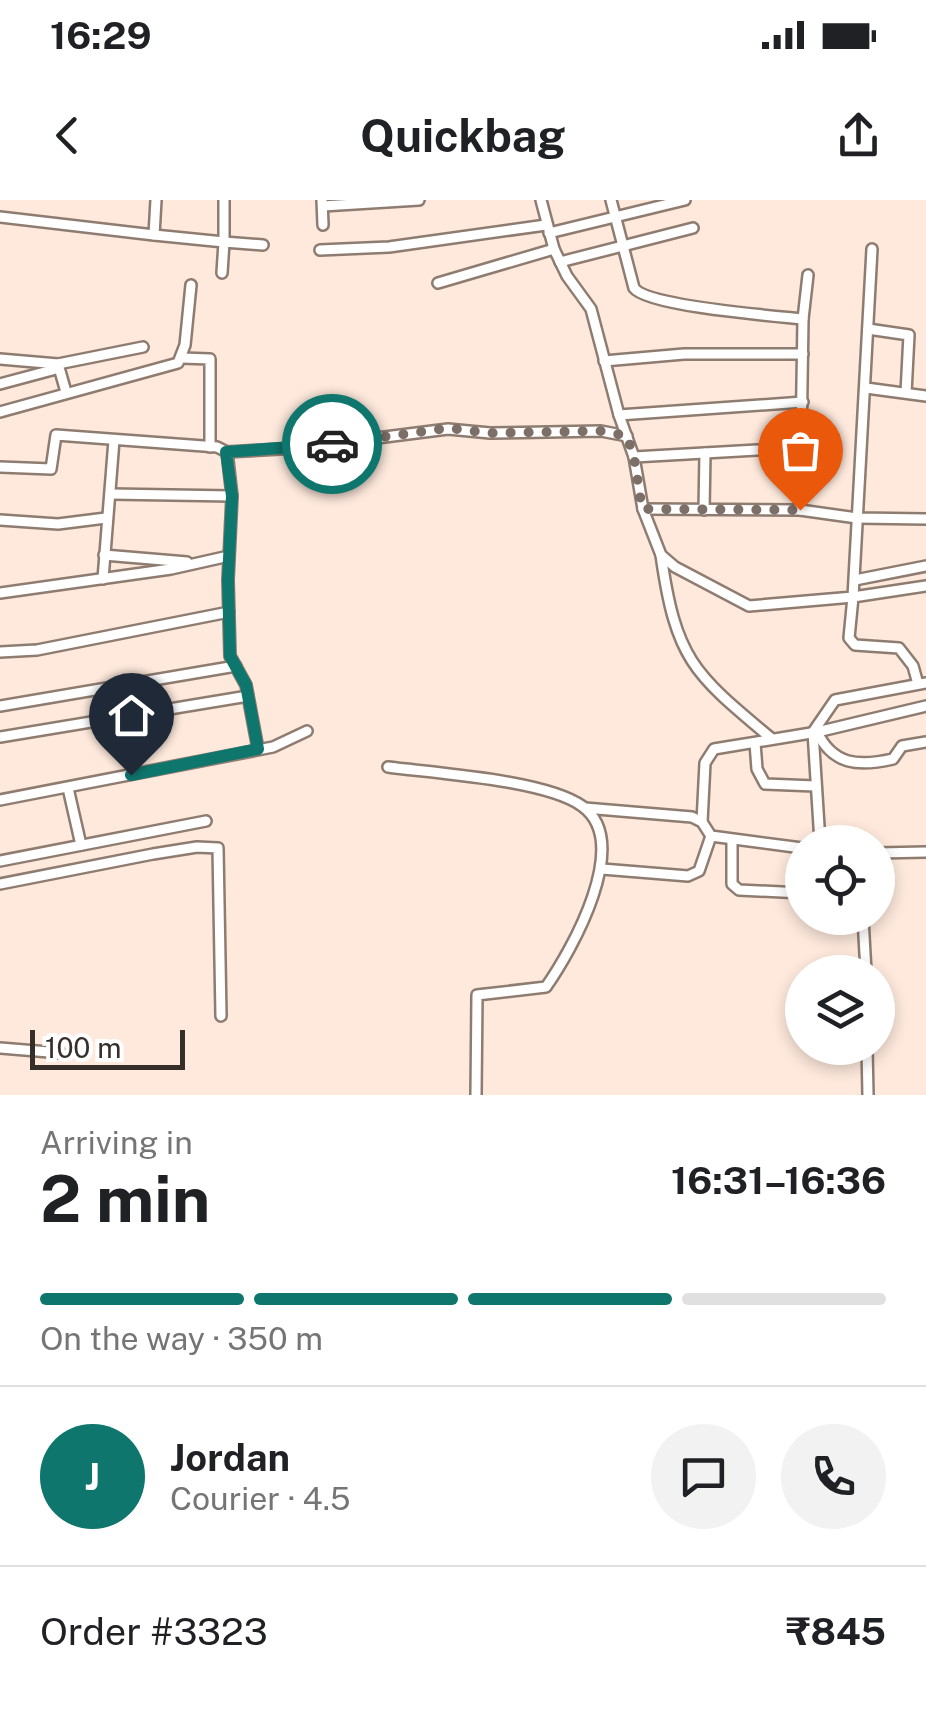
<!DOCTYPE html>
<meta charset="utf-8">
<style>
:root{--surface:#fff;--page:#f2f2f2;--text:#202124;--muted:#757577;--line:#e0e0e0;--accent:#0f766e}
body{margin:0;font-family:"Public Sans",sans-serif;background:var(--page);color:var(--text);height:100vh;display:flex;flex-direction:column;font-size:38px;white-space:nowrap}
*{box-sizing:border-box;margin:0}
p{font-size:32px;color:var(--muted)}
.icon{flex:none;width:55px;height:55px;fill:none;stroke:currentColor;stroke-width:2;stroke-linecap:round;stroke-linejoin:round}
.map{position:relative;height:895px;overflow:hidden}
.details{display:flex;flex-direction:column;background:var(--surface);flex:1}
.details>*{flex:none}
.fabs{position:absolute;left:785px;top:625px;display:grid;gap:20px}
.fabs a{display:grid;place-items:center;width:110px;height:110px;border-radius:50%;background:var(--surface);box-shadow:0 5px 15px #0003;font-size:50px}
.scale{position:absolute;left:30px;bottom:25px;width:155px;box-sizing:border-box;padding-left:10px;border:5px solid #362e29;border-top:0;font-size:28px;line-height:35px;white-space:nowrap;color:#362e29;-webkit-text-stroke:8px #fff;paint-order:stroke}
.pin{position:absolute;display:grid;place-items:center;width:85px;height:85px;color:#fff;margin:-102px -42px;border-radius:50% 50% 50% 0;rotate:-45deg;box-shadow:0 0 10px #0007}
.pin .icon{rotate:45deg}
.courier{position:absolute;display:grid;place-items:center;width:100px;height:100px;margin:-50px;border:8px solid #0f766e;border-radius:50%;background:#fff;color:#222;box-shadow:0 2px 12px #0007}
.summary em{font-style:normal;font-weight:700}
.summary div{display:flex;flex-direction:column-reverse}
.summary{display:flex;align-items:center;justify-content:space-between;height:170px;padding:0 40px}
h1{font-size:65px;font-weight:700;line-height:75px}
.bar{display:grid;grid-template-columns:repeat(4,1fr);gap:15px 10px;align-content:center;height:120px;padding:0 40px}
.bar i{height:12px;border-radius:8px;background:var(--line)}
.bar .selected{background:var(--accent)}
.bar p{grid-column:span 4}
.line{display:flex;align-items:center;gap:25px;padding:0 40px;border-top:2px solid var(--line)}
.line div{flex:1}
.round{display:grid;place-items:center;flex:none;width:105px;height:105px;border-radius:52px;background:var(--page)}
.status{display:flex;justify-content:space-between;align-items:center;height:70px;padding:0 50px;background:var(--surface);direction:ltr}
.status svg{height:28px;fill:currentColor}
header{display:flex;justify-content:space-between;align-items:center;height:130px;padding:0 40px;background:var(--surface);font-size:45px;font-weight:700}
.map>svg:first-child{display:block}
</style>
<div class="status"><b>16:29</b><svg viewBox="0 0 49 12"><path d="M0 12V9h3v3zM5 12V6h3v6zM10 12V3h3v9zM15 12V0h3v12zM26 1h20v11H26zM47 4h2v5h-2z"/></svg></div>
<header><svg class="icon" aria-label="back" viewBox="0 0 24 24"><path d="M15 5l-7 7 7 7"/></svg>Quickbag<svg class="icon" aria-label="share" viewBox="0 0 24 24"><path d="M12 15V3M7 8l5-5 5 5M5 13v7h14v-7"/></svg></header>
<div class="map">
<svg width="926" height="895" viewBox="0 0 926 895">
<rect width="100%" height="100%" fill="#fee9dc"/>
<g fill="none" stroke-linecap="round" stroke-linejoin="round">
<defs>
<g id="street">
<path d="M322 0 323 25"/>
<path d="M541 0 554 49 567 76 591 109 619 215 634 257 643 309 661 355 675 367 749 406 853 397 872 49"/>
<path d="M611 0 634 88C647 106 774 116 803 119"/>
<path d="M323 6 419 0"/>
<path d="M0 17 154 35 156 0"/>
<path d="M549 33 685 0"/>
<path d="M154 35 224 42V0"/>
<path d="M320 50 389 47 546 25"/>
<path d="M560 62 693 28"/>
<path d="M222 73 224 42 263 45"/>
<path d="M438 83 554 49"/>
<path d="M868 129 909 135 906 193"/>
<path d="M182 158 210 159V247"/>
<path d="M0 159 58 164 143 147"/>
<path d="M604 161 684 154H803"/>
<path d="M58 164 66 192"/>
<path d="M0 184 56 169"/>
<path d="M866 188 926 196"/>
<path d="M0 212 178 163 185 145 191 85"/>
<path d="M619 215 803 202"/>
<path d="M227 252 298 248 448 229 490 233 601 231 627 236"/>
<path d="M634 257 757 250"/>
<path d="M0 267 51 269 56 235 217 247 227 252 232 296 228 380 230 456 246 485 258 549"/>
<path d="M111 294 232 296"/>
<path d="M643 309 800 310 857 318 926 319"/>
<path d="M704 310 705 253"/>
<path d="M800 310 803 119 808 75"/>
<path d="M0 320 58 324 106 318"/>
<path d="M104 355 187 362"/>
<path d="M661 355C676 460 693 473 772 539"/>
<path d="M103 379 114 240"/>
<path d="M855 380 926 366"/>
<path d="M0 393 171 369 229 356"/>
<path d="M0 452 37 450 229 412"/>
<path d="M918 484 913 466 899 448 855 445 849 438 853 397 926 386"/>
<path d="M0 506 236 466"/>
<path d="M817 532C833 565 858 567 893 559L902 546 926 542"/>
<path d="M0 537 248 496"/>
<path d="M755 543 757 569 765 584 815 586"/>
<path d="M388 567C434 573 546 580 582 606 633 642 572 750 546 787L477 795 476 895"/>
<path d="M68 588 81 645"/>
<path d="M0 600 273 547 307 531"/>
<path d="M585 608 692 617 702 622 711 636 802 648"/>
<path d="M702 622 705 563 714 549 817 532 926 506"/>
<path d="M732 640V684L739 690 802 693"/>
<path d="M820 642 813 532 835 500 926 483"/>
<path d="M878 653 926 652"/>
<path d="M0 661 206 621"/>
<path d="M602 669 688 676 699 671 711 636"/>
<path d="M0 684 153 654 197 647 218 648 221 816"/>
<path d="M828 718H863L866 772"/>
<path d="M0 848 61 853"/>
<path d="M867 848 868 895"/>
</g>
</defs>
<use href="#street" stroke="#8f7c70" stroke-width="14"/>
<use href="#street" stroke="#fff" stroke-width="9"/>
</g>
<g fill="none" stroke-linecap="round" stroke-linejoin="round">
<path stroke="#7c6f68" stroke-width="10" stroke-dasharray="0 18" d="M332 244 448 228 490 233 601 231 627 236 634 257 642 309 800 310"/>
<path stroke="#0f766e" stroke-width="12" d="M131 575 258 549 246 485 230 456 228 380 232 296 226 252 332 244"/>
</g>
</svg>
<div class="fabs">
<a><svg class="icon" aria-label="locate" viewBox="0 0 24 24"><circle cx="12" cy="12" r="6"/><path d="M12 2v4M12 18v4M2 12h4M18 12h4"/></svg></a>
<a><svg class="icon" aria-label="layers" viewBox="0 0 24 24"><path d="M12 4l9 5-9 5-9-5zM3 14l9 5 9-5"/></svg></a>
</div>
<div class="scale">100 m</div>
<div class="pin" style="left:800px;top:310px;background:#ea580c"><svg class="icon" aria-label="bag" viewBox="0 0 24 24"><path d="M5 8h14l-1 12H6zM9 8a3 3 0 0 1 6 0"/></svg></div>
<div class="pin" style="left:131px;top:575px;background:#1f2937"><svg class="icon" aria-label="home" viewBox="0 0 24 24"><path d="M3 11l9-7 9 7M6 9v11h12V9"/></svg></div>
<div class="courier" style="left:332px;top:244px"><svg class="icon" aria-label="car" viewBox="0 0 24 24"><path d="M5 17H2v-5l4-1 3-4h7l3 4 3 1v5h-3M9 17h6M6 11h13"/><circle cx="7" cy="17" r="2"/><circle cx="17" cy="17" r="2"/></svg></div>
</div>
<section class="details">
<div class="summary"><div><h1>2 min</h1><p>Arriving in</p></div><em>16:31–16:36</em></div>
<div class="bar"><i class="selected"></i><i class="selected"></i><i class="selected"></i><i></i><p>On the way · 350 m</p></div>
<div class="line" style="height:180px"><b class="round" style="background:var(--accent);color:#fff">J</b><div><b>Jordan</b><p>Courier · 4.5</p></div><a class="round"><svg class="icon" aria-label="chat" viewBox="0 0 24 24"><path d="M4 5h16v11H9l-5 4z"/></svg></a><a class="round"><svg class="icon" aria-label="phone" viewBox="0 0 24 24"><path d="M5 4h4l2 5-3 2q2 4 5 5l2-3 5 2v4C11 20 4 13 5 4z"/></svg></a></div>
<div class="line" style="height:130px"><div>Order #3323</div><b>₹845</b></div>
</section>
